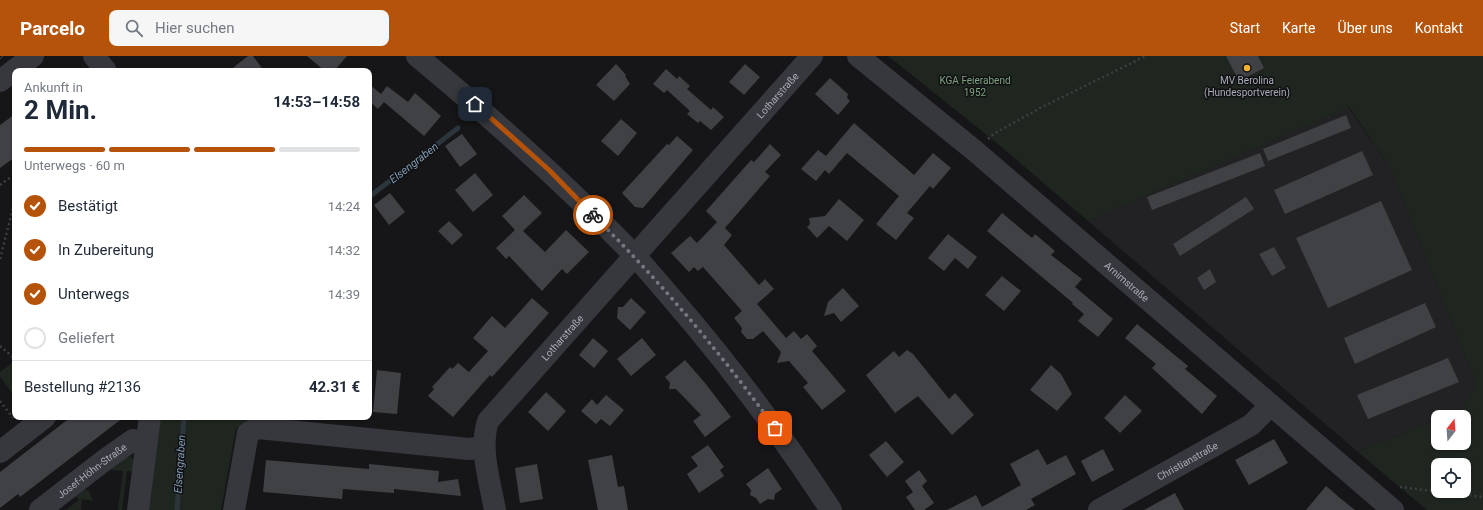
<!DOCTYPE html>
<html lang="de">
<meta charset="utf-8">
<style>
:root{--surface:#fff;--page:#f6f6f7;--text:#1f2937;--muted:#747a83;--line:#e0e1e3;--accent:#b45309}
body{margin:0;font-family:Roboto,sans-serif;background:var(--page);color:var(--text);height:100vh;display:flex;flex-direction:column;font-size:15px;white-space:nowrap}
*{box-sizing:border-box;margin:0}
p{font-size:13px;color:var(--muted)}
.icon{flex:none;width:22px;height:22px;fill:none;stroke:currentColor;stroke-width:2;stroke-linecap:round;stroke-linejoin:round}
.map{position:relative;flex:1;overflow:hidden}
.details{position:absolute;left:12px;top:12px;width:360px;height:352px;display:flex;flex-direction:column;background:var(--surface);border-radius:8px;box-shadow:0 1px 3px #0004}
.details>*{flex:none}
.needle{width:26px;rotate:17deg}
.fabs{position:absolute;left:1431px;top:354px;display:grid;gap:8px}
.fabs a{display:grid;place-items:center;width:40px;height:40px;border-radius:8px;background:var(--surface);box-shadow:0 1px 3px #0004;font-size:20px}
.pin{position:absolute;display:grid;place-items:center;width:34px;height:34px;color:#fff;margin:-17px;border-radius:8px;box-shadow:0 2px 6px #0006}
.courier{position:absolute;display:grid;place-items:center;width:40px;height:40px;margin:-20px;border:3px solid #b45309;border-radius:50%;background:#fff;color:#222;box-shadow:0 1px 5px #0007}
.head em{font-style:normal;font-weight:700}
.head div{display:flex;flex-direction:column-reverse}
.head{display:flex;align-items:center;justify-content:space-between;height:68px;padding:0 12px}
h1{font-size:26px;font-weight:700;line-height:30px}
.bar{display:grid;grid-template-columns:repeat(4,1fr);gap:6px 4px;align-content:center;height:48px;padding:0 12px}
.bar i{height:5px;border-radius:3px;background:var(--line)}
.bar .selected{background:var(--accent)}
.bar p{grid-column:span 4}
.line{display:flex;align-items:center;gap:10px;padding:0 12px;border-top:1px solid var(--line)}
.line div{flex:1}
ol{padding:0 12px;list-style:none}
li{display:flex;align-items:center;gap:12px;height:44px}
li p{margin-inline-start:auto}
li .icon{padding:4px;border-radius:50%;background:var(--accent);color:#fff;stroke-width:4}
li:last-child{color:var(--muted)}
li i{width:22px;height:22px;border:2px solid var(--line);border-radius:50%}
header{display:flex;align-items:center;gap:24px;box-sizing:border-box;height:56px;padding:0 20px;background:var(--accent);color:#fff}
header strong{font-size:19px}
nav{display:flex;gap:22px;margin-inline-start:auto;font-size:14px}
.search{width:280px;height:36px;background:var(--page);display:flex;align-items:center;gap:10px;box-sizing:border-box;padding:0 14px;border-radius:8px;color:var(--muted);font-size:15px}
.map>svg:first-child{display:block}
</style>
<header>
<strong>Parcelo</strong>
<div class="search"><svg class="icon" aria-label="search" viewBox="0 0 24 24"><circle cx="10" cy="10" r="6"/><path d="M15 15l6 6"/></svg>Hier suchen</div>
<nav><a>Start</a><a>Karte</a><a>Über uns</a><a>Kontakt</a></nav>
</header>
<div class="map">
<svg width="1483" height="454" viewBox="0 0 1483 454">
<rect width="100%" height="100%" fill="#161618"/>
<path fill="#222225" d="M1348 51 1390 111 1476 328 1462 353 1443 361H1438V363L1358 396 1088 165Z"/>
<g fill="#1e261f" fill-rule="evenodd">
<path d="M888 0H1483V454H1427L1358 396 1438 363V387H1464V361H1443L1462 353 1476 328 1390 111 1349 51 1088 165 998 88ZM1438 409H1464V435H1438Z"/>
<path d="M15 305V341L0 321V316Z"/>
<path d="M160 361H255L236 373 221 454H148Z"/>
<path d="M130 400 136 406 137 416 127 415 122 454H118L123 415 112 414V410Z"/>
<path d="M83 433 89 435 93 445 82 443 81 454H66L79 444 72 436Z"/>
</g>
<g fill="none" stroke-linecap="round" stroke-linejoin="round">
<g stroke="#2c353c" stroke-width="5">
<path d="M369 141 458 72"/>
<path d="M177 454 184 361"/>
</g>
</g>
<g fill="#404145">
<path d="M248 0H253L264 15H229Z"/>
<path d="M307 0H347L334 15H325Z"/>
<path d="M1226 0H1258L1264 12 1239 25Z"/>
<path d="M616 8 626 19 625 20 630 28 614 45 596 29Z"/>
<path d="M745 8 760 21 744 39 729 26Z"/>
<path d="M666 13 677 23 679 20 690 30 687 33 711 54 713 51 724 61 711 74 700 65 698 67 687 58 690 55 667 34 664 37 653 28Z"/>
<path d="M830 22 848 38 847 42 850 45 838 59 815 38Z"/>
<path d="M369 28 381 38 387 30 408 46 415 37 441 60 424 80 384 46 378 53 369 45Z"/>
<path d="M15 58V101L0 112V69Z"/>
<path d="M1346 59 1351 72 1268 105 1263 93Z"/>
<path d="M621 63 637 77 618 100 601 85Z"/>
<path d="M854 67 914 119 933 97 951 112 933 133 930 130 907 157 914 162 896 184 876 168 899 140 847 97 829 118 825 114 816 125 801 113 818 94 826 100Z"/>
<path d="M462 78 477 98 460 111 445 90Z"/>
<path d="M677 80 693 94 643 152 635 151 622 137 667 88 669 89Z"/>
<path d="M770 88 781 99 765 116 770 120 725 172 732 179 724 189 759 229 765 223 774 233 757 248 786 282 794 275 801 283 807 278 817 290 812 295 846 335 822 354 803 331 808 327 789 305 777 307 781 296 763 275 753 283H747L741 276 742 272 734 262 742 255 703 211 698 215 694 211 689 216 671 197 690 180 697 187 717 166 706 155 751 104 754 106Z"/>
<path d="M1362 95 1373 119 1285 158 1274 134Z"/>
<path d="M1260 97 1265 110 1152 154 1147 141Z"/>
<path d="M475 117 493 139 473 156 455 134Z"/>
<path d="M390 137 405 156 389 169 374 149Z"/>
<path d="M524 139 542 157 523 175 545 196 566 174 589 196 567 218 562 213 542 235 509 200 506 203 496 192 515 174 502 160Z"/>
<path d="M1246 141 1254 153 1180 200 1173 188Z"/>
<path d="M839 143 864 164 847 185 829 170 817 182 807 171 810 168 809 162 825 160Z"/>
<path d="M1381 145 1412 214 1328 252 1296 182Z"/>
<path d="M1002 157 1032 182 1035 178 1055 195 1051 199 1082 223 1075 231 1113 263 1098 281 1078 265 1084 258 1072 248 1073 247 987 175Z"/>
<path d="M449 165 463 179 452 189 438 175Z"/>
<path d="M948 178 977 201 968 213 955 202 944 215 928 202Z"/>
<path d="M1274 191 1286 212 1272 220 1259 198Z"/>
<path d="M1210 213 1216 226 1204 234 1197 222Z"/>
<path d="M1002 220 1021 235 1004 255 985 239Z"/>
<path d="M843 232 859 250 841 266 834 257 824 260 828 246Z"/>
<path d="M532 242 549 257 503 309 492 321 490 319 453 361 428 340 434 333 432 331 450 311 452 313 458 307 469 316 488 295 473 282 492 260 505 272Z"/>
<path d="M631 242 646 256 630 274 617 262 618 251H623Z"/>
<path d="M1425 247 1436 271 1355 308 1344 282Z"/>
<path d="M1137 268 1188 310 1185 313 1217 340 1202 358 1152 312 1156 308 1125 282Z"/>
<path d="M593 282 608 295 594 312 579 299Z"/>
<path d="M642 282 656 299 631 320 617 303Z"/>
<path d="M907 294 913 298 949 343 955 337 974 359 952 379 918 340 895 357 866 319 894 295 899 301Z"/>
<path d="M1448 302 1459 326 1368 363 1357 339Z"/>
<path d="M685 304 705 327 731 361 705 381 693 365 701 359 676 333H669L670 327 665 321Z"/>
<path d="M1051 309 1061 318 1072 338 1057 355 1030 334Z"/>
<path d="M377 314 401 317 397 358 373 356Z"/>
<path d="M546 336 566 355 548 375 528 356Z"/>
<path d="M606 339 624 354 610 370 601 363 596 368 581 355 592 343 597 349Z"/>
<path d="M1125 339 1142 355 1120 377 1104 362Z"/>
<path d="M71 361H124L20 441 18 438 0 452V416Z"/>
<path d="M1274 383 1288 407 1249 429 1235 404Z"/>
<path d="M886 385 904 406 887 421 869 399Z"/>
<path d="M708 389 724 411 720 414 724 420 699 437 687 418 698 410 691 401Z"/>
<path d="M1038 393 1047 409 1066 399 1076 418 1031 443 1035 449 1026 454H947L976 439 982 451 1021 429 1010 408Z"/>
<path d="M1103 393 1114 414 1092 426 1081 405Z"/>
<path d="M612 399 618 431 624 430 628 454H598L588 404Z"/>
<path d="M266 404 369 413V408L439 415 438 426 458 423 461 440 394 433V437L343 433 342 443 263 436Z"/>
<path d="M537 408 543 443 520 447 515 412Z"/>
<path d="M768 412 782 433 775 438 774 444 768 443 760 448 756 442 750 439 751 434 746 428Z"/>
<path d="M919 414 927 425 922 430 934 447 924 454H915L906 441 913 436 905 425Z"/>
<path d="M1326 430 1340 442 1355 454H1306Z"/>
<path d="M1175 437 1184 454H1144Z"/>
</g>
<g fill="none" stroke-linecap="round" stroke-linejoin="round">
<g stroke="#3d3f44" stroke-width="2.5" stroke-dasharray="2 3" stroke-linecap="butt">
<path d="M988 83 995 77 1042 51 1146 0"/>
<path d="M0 129 15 118"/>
<path d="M0 203 15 144"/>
<path d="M0 290 14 302"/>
<path d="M0 345 13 362"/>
<path d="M1400 431 1483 441"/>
</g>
<g stroke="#37383d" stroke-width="22">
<path d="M94 0 106 15"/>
<path d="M417 0C493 63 566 128 634 199 648 214 661 230 675 246 732 312 783 381 831 454"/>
<path id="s1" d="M858 0 975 95 1393 454"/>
<path d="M0 25 33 0"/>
<path d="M0 396 45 361"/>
<path id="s2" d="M40 454 106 403 133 384 146 386"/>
<path d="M138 454 150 361"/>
<path d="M234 454 248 377 258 372 469 393 484 391"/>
<path id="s3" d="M495 454C490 426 479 393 488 365L812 0"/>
<path id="s4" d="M1099 454 1251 369 1271 349"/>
</g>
<path stroke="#4a4c52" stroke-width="1" d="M0 3 3 0"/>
</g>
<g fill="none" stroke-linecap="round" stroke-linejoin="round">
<path stroke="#757880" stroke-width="4" stroke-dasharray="0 7.2" d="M593 159C660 225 720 296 775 372"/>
<path stroke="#b45309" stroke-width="5" d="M475 48 549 114 593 159"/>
</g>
<circle fill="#f2b134" stroke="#111113" stroke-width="1.5" cx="1247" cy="12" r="4"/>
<g text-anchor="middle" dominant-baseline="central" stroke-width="3" stroke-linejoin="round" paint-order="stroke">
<g font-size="10" fill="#7fa381" stroke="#111113">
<text x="975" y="24">KGA Feierabend<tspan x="975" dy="12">1952</tspan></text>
</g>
<g font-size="10" fill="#a8adb8" stroke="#111113">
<text x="1247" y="24">MV Berolina<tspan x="1247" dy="12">(Hundesportverein)</tspan></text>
</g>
<g font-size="10" fill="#a8adb8" stroke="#111113">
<text stroke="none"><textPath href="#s3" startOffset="526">Lotharstraße</textPath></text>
<text stroke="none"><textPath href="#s1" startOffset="351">Arnimstraße</textPath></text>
<text stroke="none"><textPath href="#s3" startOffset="202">Lotharstraße</textPath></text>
<text stroke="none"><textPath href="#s4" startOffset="101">Christianstraße</textPath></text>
<text stroke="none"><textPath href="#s2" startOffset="65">Josef-Höhn-Straße</textPath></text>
</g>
<g font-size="11" font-style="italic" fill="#7f9bb3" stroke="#111113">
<text transform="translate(414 107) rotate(-38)">Elsengraben</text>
<text transform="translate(180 408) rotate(-86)">Elsengraben</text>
</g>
</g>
</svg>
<div class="fabs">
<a><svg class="needle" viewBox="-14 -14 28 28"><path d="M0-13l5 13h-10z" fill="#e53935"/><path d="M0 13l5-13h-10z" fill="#747a83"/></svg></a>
<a><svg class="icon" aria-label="locate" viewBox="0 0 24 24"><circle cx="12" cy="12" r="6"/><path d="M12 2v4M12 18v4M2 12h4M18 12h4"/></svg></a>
</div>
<div class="pin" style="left:775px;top:372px;background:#ea580c"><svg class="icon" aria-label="bag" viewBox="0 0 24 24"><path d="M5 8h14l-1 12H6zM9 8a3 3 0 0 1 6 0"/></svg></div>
<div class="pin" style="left:475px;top:48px;background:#1f2937"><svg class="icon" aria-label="home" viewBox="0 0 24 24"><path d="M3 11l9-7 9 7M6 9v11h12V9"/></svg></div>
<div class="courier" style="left:593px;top:159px"><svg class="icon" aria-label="bike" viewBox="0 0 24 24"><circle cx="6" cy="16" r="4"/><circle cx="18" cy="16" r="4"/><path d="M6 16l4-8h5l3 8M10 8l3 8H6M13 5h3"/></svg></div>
<section class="details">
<div class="head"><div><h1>2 Min.</h1><p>Ankunft in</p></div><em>14:53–14:58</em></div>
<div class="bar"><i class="selected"></i><i class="selected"></i><i class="selected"></i><i></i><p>Unterwegs · 60 m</p></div>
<ol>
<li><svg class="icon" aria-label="check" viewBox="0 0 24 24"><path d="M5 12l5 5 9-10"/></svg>Bestätigt<p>14:24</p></li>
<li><svg class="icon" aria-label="check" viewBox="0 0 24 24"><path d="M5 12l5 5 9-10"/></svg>In Zubereitung<p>14:32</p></li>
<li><svg class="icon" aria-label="check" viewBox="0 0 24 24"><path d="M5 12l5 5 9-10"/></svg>Unterwegs<p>14:39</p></li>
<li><i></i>Geliefert</li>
</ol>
<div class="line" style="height:52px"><div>Bestellung #2136</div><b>42.31 €</b></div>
</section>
</div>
